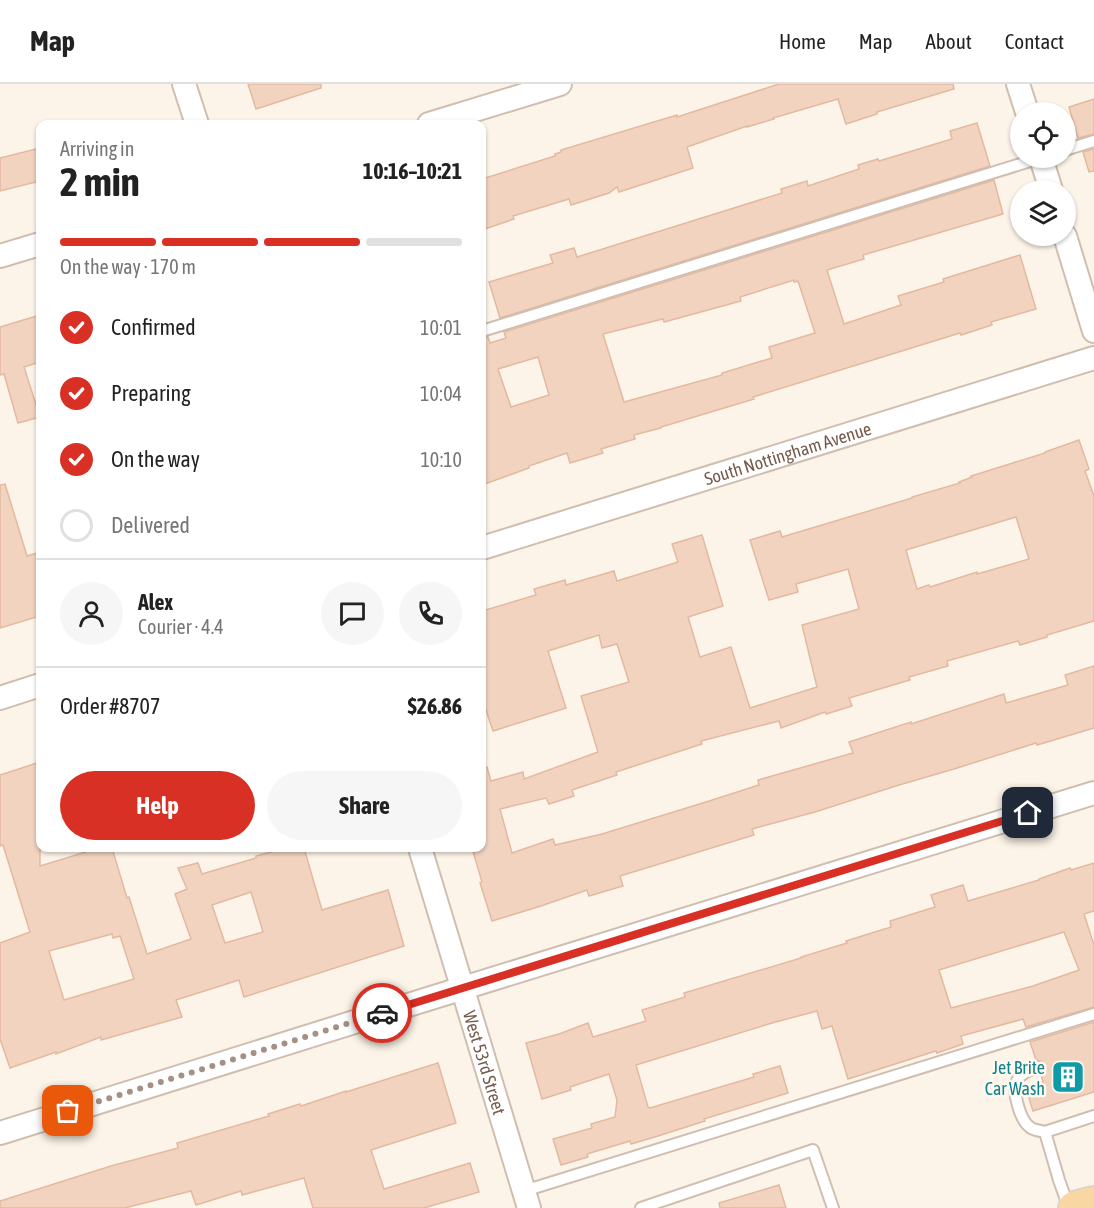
<!DOCTYPE html>
<meta charset="utf-8">
<style>
:root{--surface:#fff;--page:#f6f6f6;--text:#222;--muted:#767676;--line:#e0e0e0;--accent:#d93025}
body{margin:0;font-family:"Asap Condensed",sans-serif;background:var(--page);color:var(--text);height:100vh;display:flex;flex-direction:column;font-size:22px;white-space:nowrap}
*{box-sizing:border-box;margin:0}
p{font-size:20px;color:var(--muted)}
.icon{flex:none;width:33px;height:33px;fill:none;stroke:currentColor;stroke-width:2;stroke-linecap:round;stroke-linejoin:round}
.map{position:relative;flex:1;overflow:hidden}
.panel{position:absolute;left:36px;top:36px;width:450px;height:732px;display:flex;flex-direction:column;background:var(--surface);border-radius:12px;box-shadow:0 2px 4px #0004}
.panel>*{flex:none}
.controls{position:absolute;left:1010px;top:18px;display:grid;gap:12px}
.controls a{display:grid;place-items:center;width:66px;height:66px;border-radius:50%;background:var(--surface);box-shadow:0 2px 4px #0004;font-size:30px}
.pin{position:absolute;display:grid;place-items:center;width:51px;height:51px;color:#fff;margin:-26px;border-radius:12px;box-shadow:0 3px 9px #0006}
.courier{position:absolute;display:grid;place-items:center;width:60px;height:60px;margin:-30px;border:4px solid #d93025;border-radius:50%;background:#fff;color:#222;box-shadow:0 2px 8px #0007}
.summary em{font-style:normal;font-weight:700}
.summary div{display:flex;flex-direction:column-reverse}
.summary{display:flex;align-items:center;justify-content:space-between;height:102px;padding:0 24px}
h1{font-size:39px;font-weight:700;line-height:45px}
.bar{display:grid;grid-template-columns:repeat(4,1fr);gap:9px 6px;align-content:center;height:72px;padding:0 24px}
.bar i{height:8px;border-radius:4px;background:var(--line)}
.bar .on{background:var(--accent)}
.bar p{grid-column:span 4}
.line{display:flex;align-items:center;gap:15px;padding:0 24px;border-top:2px solid var(--line)}
.line div{flex:1}
.round{display:grid;place-items:center;flex:none;width:63px;height:63px;border-radius:32px;background:var(--page)}
ol{padding:0 24px;list-style:none}
li{display:flex;align-items:center;gap:18px;height:66px}
li p{margin-inline-start:auto}
li .icon{padding:6px;border-radius:50%;background:var(--accent);color:#fff;stroke-width:4}
li:last-child{color:var(--muted)}
li i{width:33px;height:33px;border:3px solid var(--line);border-radius:50%}
.action{display:flex;gap:12px;margin-top:auto;padding:12px 24px}
.action a{flex:1;height:69px;border-radius:36px;background:var(--accent);color:#fff;font-size:24px;font-weight:700;line-height:69px;text-align:center}
.action a+a{background:var(--page);color:var(--text)}
header{display:flex;align-items:center;gap:36px;box-sizing:border-box;height:84px;padding:0 30px;background:var(--surface);border-bottom:2px solid var(--line)}
header strong{font-size:28px}
nav{display:flex;gap:33px;margin-inline-start:auto;font-size:21px}
.map>svg:first-child{display:block}
</style>
<header>
<strong>Map</strong>
<nav><a>Home</a><a>Map</a><a>About</a><a>Contact</a></nav>
</header>
<div class="map">
<svg width="1094" height="1124" viewBox="0 0 1094 1124">
<rect width="100%" height="100%" fill="#fcf4e8"/>
<g fill="#f1d3c0" stroke="#e4b9a0" stroke-width="1.5" fill-rule="evenodd">
<path d="M248 0H321V4L256 25Z"/>
<path d="M779 0H953L954 5 877 28V30L846 40 838 15 773 34 774 35 747 43V42L687 63 693 84 619 108 617 103 609 109 571 121 569 115 513 132 514 135 482 146V95L555 72V70L561 68V66L677 31V33Z"/>
<path d="M1094 15V50L1078 54 1069 23Z"/>
<path d="M977 39 990 82 500 234 489 198 553 179 550 171 574 164 577 173 782 109 781 105 807 97 808 102 859 85 858 81 878 75 879 77 952 55 950 47Z"/>
<path d="M40 64V97L0 107V74Z"/>
<path d="M1094 65V87L1089 88 1083 68Z"/>
<path d="M994 96 1003 130 863 171 864 175 827 186 844 240 901 221 898 212 944 198 943 195 1020 171 1036 225 991 238 992 241 961 251 960 249 753 313 754 315 661 343V344L634 351 635 355 601 365 603 369 570 379 567 369 529 382V384L482 401V254L488 253 490 259 506 254 504 248ZM794 196V198L798 197 815 249 769 263 772 274 722 289V291L624 318 603 250 663 235 664 238 741 217 740 213ZM538 273 549 311 511 323 498 285Z"/>
<path d="M40 231V278L24 283 40 333 18 339 4 290 0 291V243Z"/>
<path d="M1079 356 1089 385 1085 387 1094 412V537L1047 551V553L1020 561 1018 557 947 577 948 582 909 593 910 596 849 614 852 622 826 630 825 628 781 644 779 637 701 657 702 660 616 688 617 691 572 706 574 712 549 720 546 714 500 725 512 769 553 755 555 761 602 750 706 718 759 701 758 696 853 669 849 658 911 638V640L1004 610 1006 619 1068 601 1065 591 1094 582V644L1037 661 1036 659 954 685 899 701 815 728 752 745 754 751 620 792 623 802 589 812 587 806 541 822 492 837 480 799 482 798 472 764H482V684L487 683 491 697 523 688 524 695 598 668 581 612 629 598 617 560 602 564 599 551 548 567 566 624 493 647 482 614V527L536 511 534 505 565 496 566 501 614 487 617 497 678 478 672 460 702 451 723 522 688 533 700 573 731 563 750 624 817 603 802 541 859 525 848 485 796 500 798 508 769 516 750 456 780 447 782 453 912 414V413L960 399 959 398 972 393 971 392 1045 369V368ZM1016 433 1029 475 977 490V488L930 503 929 501 917 505 906 466Z"/>
<path d="M5 400 27 472 37 469 40 482V532L0 544V401Z"/>
<path d="M40 678V782L86 768 85 764H112L127 814 129 813 147 870 191 855 175 810 187 805 178 784 198 779 202 790 256 774V772L286 764H304L322 826 388 806 404 862 244 913 239 896 176 916 182 933 101 956V953L56 970V968L10 984 0 955V859L30 848 3 761 0 762V691ZM251 808 263 848 225 859 212 821ZM112 850 113 854 120 852 134 895 64 916 49 867Z"/>
<path d="M1094 779V827L1084 830 1094 861V923L1026 943 1023 935 961 952 963 960 937 969 936 967 848 995 832 942 822 945 817 927 772 939 636 981 648 1023 650 1024 754 993 753 990 780 982 788 1009 704 1035 705 1037 658 1052 631 1060 630 1057 587 1070 588 1073 561 1081 553 1055 592 1044 591 1040 615 1033 617 1016 609 990 570 1003 571 1006 542 1015 526 959 559 950 588 939 593 953 646 937 642 926 685 913 684 909 801 874V873L847 859 846 857 891 843 890 837 935 823 931 811 963 801 968 817 1039 796V795L1070 784 1071 786ZM1064 848 1079 886 1033 902 951 924 939 886Z"/>
<path d="M1094 938V1008L1033 1027 1027 1008 1044 1002 1041 990 1044 987 1045 983 1043 978 1036 976 1030 958Z"/>
<path d="M438 979 456 1039 371 1066 384 1105 470 1079 479 1108 424 1124H313L304 1094 242 1111 241 1107 196 1121 191 1107 125 1124H0V1117L111 1082 178 1064 177 1059 269 1032 268 1030 300 1020 301 1022 346 1007V1008Z"/>
<path d="M779 1101 786 1124H720L719 1119Z"/>
</g>
<g fill="none" stroke-linecap="round" stroke-linejoin="round">
<defs>
<g id="lane">
<path d="M1065 66 1094 57"/>
<path d="M482 247 1040 74"/>
<path d="M1038 983C1031 986 1022 988 1018 995 1011 1006 1020 1037 1031 1044 1034 1046 1041 1047 1045 1048"/>
<path d="M524 1107 1094 930"/>
<path d="M641 1124 813 1066 833 1124"/>
<path d="M1069 1124 1059 1096 1045 1048 1094 1032"/>
</g>
<g id="street">
<path d="M184 0 197 40"/>
<path d="M1018 0 1027 28"/>
<path d="M429 40 560 0"/>
<path d="M1041 74 1051 106"/>
<path d="M1065 152 1094 247"/>
<path d="M0 172 40 160"/>
<path id="s1" d="M482 464 1094 274"/>
<path d="M0 614 40 601"/>
<path id="s2" d="M420 764 529 1124"/>
<path d="M0 1049 431 914 1094 709"/>
</g>
<path id="primary" d="M1075 1124 1094 1119"/>
</defs>
<use href="#lane" stroke="#d0beb0" stroke-width="14"/>
<use href="#street" stroke="#d0beb0" stroke-width="26"/>
<use href="#primary" stroke="#d9d1cd" stroke-width="36"/>
<use href="#lane" stroke="#fff" stroke-width="10"/>
<use href="#street" stroke="#fff" stroke-width="22"/>
<use href="#primary" stroke="#f9d7a2" stroke-width="33"/>
</g>
<g fill="none" stroke-linecap="round" stroke-linejoin="round">
<path stroke="#a59083" stroke-width="6" stroke-dasharray="0 10.8" d="M68 1027 382 929"/>
<path stroke="#d93025" stroke-width="8" d="M382 929 1028 729"/>
</g>
<defs>
<symbol id="building-square" viewBox="-11 -11 22 22"><rect x="-9" y="-9" width="18" height="18" rx="4" fill="#0f9aa8" stroke="#fff8ee"/><path d="M-4-6H4V6H1V3H-1V6H-4ZM-2.5-4.3h1.7v1.8h-1.7ZM.8-4.3h1.7v1.8H.8ZM-2.5-1h1.7V.8h-1.7ZM.8-1h1.7V.8H.8Z" fill="#fff"/></symbol>
</defs>
<g fill-rule="evenodd">
<use href="#building-square" x="1049" y="974" width="38" height="38"/>
</g>
<g text-anchor="middle" dominant-baseline="central" stroke-width="5" stroke-linejoin="round" paint-order="stroke">
<g font-size="18" fill="#765a4c" stroke="#fff8ee">
<text stroke="none"><textPath href="#s1" startOffset="320">South Nottingham Avenue</textPath></text>
<text stroke="none"><textPath href="#s2" startOffset="224">West 53rd Street</textPath></text>
</g>
<g font-size="18" fill="#0d838f" stroke="#fff8ee" text-anchor="end">
<text x="1045" y="983">Jet Brite<tspan x="1045" dy="21">Car Wash</tspan></text>
</g>
</g>
</svg>
<div class="controls">
<a><svg class="icon" aria-label="locate" viewBox="0 0 24 24"><circle cx="12" cy="12" r="6"/><path d="M12 2v4M12 18v4M2 12h4M18 12h4"/></svg></a>
<a><svg class="icon" aria-label="layers" viewBox="0 0 24 24"><path d="M12 4l9 5-9 5-9-5zM3 14l9 5 9-5"/></svg></a>
</div>
<div class="pin" style="left:68px;top:1027px;background:#ea580c"><svg class="icon" aria-label="bag" viewBox="0 0 24 24"><path d="M5 8h14l-1 12H6zM9 8a3 3 0 0 1 6 0"/></svg></div>
<div class="pin" style="left:1028px;top:729px;background:#1f2937"><svg class="icon" aria-label="home" viewBox="0 0 24 24"><path d="M3 11l9-7 9 7M6 9v11h12V9"/></svg></div>
<div class="courier" style="left:382px;top:929px"><svg class="icon" aria-label="car" viewBox="0 0 24 24"><path d="M5 17H2v-5l4-1 3-4h7l3 4 3 1v5h-3M9 17h6M6 11h13"/><circle cx="7" cy="17" r="2"/><circle cx="17" cy="17" r="2"/></svg></div>
<section class="panel">
<div class="summary"><div><h1>2 min</h1><p>Arriving in</p></div><em>10:16–10:21</em></div>
<div class="bar"><i class="on"></i><i class="on"></i><i class="on"></i><i></i><p>On the way · 170 m</p></div>
<ol>
<li><svg class="icon" aria-label="check" viewBox="0 0 24 24"><path d="M5 12l5 5 9-10"/></svg>Confirmed<p>10:01</p></li>
<li><svg class="icon" aria-label="check" viewBox="0 0 24 24"><path d="M5 12l5 5 9-10"/></svg>Preparing<p>10:04</p></li>
<li><svg class="icon" aria-label="check" viewBox="0 0 24 24"><path d="M5 12l5 5 9-10"/></svg>On the way<p>10:10</p></li>
<li><i></i>Delivered</li>
</ol>
<div class="line" style="height:108px"><a class="round"><svg class="icon" aria-label="person" viewBox="0 0 24 24"><circle cx="12" cy="8" r="4"/><path d="M4 21q1-7 8-7t8 7"/></svg></a><div><b>Alex</b><p>Courier · 4.4</p></div><a class="round"><svg class="icon" aria-label="chat" viewBox="0 0 24 24"><path d="M4 5h16v11H9l-5 4z"/></svg></a><a class="round"><svg class="icon" aria-label="phone" viewBox="0 0 24 24"><path d="M5 4h4l2 5-3 2q2 4 5 5l2-3 5 2v4C11 20 4 13 5 4z"/></svg></a></div>
<div class="line" style="height:78px"><div>Order #8707</div><b>$26.86</b></div>
<div class="action"><a>Help</a><a>Share</a></div>
</section>
</div>
